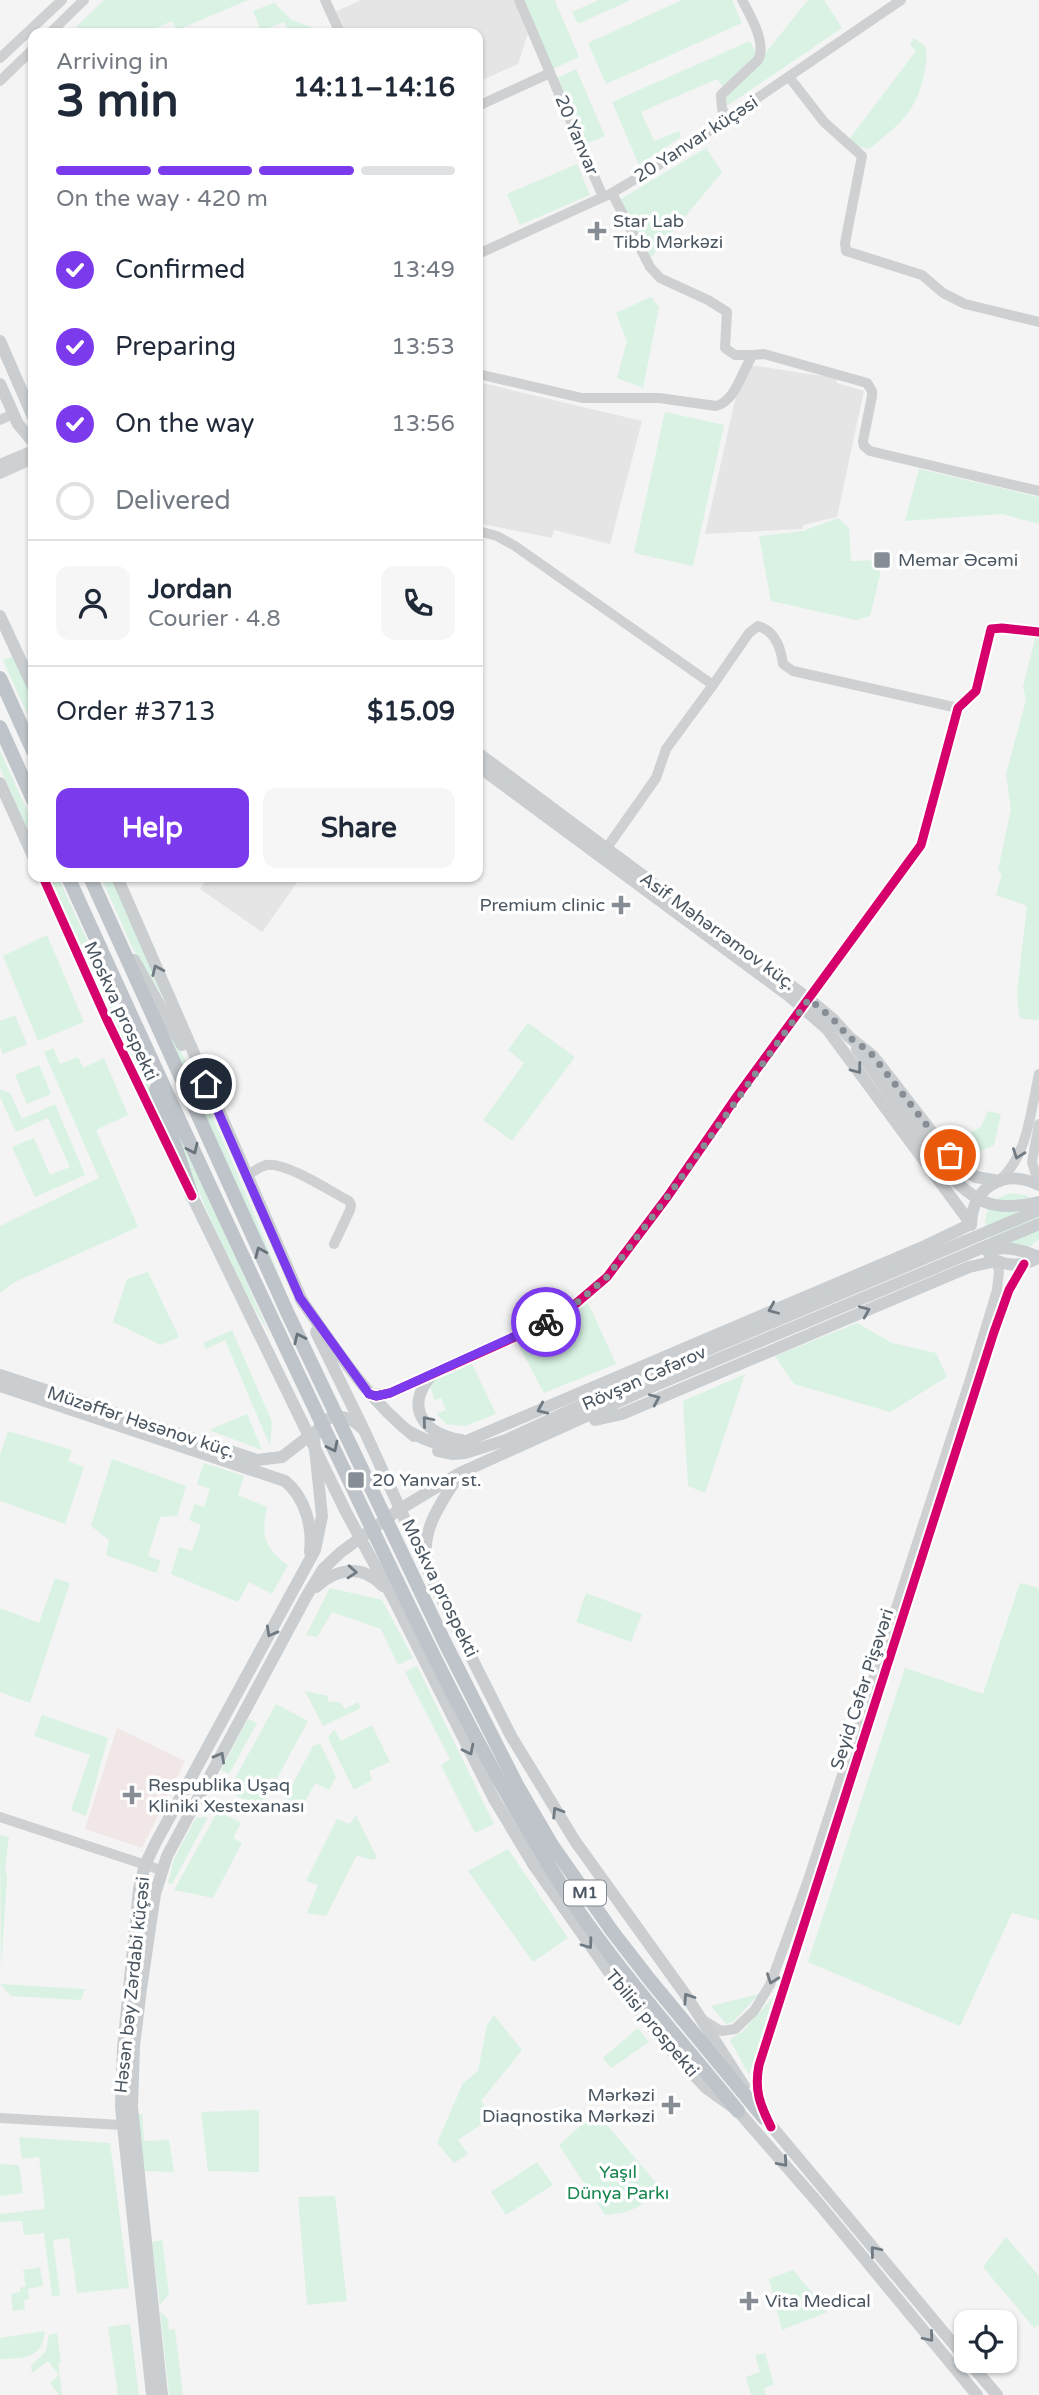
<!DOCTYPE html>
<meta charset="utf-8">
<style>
:root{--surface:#fff;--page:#f6f6f7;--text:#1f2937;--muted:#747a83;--line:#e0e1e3;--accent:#7c3aed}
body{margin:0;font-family:"Varela Round",sans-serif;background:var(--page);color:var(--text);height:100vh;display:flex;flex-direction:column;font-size:26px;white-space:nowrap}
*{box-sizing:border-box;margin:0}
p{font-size:23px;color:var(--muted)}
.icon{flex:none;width:38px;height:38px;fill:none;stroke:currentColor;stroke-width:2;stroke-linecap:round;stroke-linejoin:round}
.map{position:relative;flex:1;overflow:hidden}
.sheet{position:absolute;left:28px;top:28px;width:455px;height:854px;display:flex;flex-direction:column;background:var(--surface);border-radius:14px;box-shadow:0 2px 5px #0004}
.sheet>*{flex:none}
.tools{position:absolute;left:954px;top:2310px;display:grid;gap:14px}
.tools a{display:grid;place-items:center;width:63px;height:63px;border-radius:14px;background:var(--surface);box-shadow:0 2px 5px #0004;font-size:35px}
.pin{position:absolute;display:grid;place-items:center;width:60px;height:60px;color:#fff;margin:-30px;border:4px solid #fff;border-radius:50%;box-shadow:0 2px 7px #0007}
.courier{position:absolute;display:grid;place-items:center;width:70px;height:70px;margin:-35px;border:5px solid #7c3aed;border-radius:50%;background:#fff;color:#222;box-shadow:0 2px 9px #0007}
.head em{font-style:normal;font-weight:700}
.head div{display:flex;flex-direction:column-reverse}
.head{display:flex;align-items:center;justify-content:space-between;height:119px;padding:0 28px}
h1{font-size:46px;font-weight:700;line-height:52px}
.bar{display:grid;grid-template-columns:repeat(4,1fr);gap:10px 7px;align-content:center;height:84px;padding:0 28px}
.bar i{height:9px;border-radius:5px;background:var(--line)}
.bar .active{background:var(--accent)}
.bar p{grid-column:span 4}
.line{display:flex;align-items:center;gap:18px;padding:0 28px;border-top:2px solid var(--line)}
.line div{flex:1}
.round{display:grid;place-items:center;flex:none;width:74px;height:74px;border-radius:14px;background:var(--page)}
ol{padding:0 28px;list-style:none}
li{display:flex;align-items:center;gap:21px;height:77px}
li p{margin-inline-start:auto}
li .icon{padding:7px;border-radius:50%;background:var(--accent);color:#fff;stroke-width:4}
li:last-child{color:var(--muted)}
li i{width:38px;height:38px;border:4px solid var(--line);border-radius:50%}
.button{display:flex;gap:14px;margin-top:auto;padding:14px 28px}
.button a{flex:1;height:80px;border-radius:14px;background:var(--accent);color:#fff;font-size:28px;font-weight:700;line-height:80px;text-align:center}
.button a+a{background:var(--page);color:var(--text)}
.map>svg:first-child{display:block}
</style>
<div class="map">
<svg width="1039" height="2395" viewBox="0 0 1039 2395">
<rect width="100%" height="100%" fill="#f4f4f4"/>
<g fill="#e6e5e6">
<path d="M361 0H514L528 33 518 64 478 82V33H344L335 12Z"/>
<path d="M750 365 836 378 837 383 864 391 837 517 803 525V529L705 534 738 387Z"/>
<path d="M478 382 642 421 610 544 554 530 552 538 478 523Z"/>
<path d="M208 877H301L262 932 200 889Z"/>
</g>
<path fill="#f1e7e6" d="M117 1728 185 1761 142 1848 85 1829Z"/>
<g fill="#d9f2e3">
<path d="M104 0H248L177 30 172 21 145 33H70Z"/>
<path d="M523 0H557L555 1 579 57 553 69Z"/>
<path d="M599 0H631L578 24 572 12Z"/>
<path d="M682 0H732L742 23 606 84 588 43Z"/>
<path d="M808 0H824L842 28 727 106V92L717 79 641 112 654 141 679 131 681 137 639 165 612 102 750 41 758 57 763 56Z"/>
<path d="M274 3 292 20 319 30 321 33H290L284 22 261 31 253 11Z"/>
<path d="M914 38 925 46C928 56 926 64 924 74 917 111 898 126 869 149L858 147 838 129 850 138 916 51 910 45Z"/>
<path d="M576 69 605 136 585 144 557 78Z"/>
<path d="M706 148 722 172 650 259 621 199Z"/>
<path d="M577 164 590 195 520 225 507 194Z"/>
<path d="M651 297 659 307 643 388 617 378 627 341 616 313Z"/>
<path d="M665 412 724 425 693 566 634 553Z"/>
<path d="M919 469 1039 497V524L1002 514 905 521Z"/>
<path d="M838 518 849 528 851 561 879 560 880 575 870 616 856 620 771 601 759 536 803 531Z"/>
<path d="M1036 635H1039V1020L1024 1019 1019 1016 1017 992 1027 906 996 895 1002 874 998 870 1011 809 1006 774 1026 700 1023 687Z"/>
<path d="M14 656 33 700V727L3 660Z"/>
<path d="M0 751 33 823V841L0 768Z"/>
<path d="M49 877H58L136 1047 167 1137Z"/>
<path d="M101 877H111L166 1002 133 949Z"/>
<path d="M47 935 84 1022 38 1041 3 956Z"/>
<path d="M147 989C207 1093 250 1204 295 1315Z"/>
<path d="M15 1015 27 1044 3 1054 0 1046V1021Z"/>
<path d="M528 1023 575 1057 512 1141 483 1120 524 1063 508 1050Z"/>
<path d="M53 1048 60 1064 78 1057 83 1068 104 1058 128 1115 96 1130 138 1227 13 1283 0 1293V1226L99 1178 44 1052Z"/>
<path d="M39 1065 51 1094 27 1104 15 1075Z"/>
<path d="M160 1087 272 1339C260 1317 246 1295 235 1273 205 1212 182 1150 160 1087Z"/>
<path d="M0 1089 10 1093 22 1119 55 1104 85 1175 35 1197 12 1147 34 1138 50 1175 70 1167 48 1118 16 1132 0 1097Z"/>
<path d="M988 1111 1001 1114 994 1145 972 1155 956 1141 981 1127Z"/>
<path d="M1011 1193 1026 1195 1039 1206V1239L1028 1248 994 1244C977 1224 986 1199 1011 1193Z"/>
<path d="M148 1272 179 1337 161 1345 113 1322 127 1279Z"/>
<path d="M588 1303 616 1364 544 1393 517 1342Z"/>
<path d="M857 1323 892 1343 936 1353 947 1377 890 1412 794 1384 775 1356Z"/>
<path d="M232 1330 272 1422 270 1446 225 1340 206 1349 203 1343Z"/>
<path d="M472 1364 496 1414 465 1426 446 1424 437 1414 446 1410 441 1398 435 1400 429 1383Z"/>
<path d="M745 1374 705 1493 688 1486 683 1401Z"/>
<path d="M247 1414 262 1450 209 1430Z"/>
<path d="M8 1431 72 1450 68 1461 84 1467 65 1524 0 1501V1455Z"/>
<path d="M112 1459 186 1486 177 1516 160 1517 148 1556 161 1561 156 1573 106 1555 109 1540 91 1526Z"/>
<path d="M204 1463 244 1476 238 1495 267 1507C261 1536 264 1548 288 1565L272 1594 249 1582 238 1602 171 1574 179 1547 192 1551 201 1525 189 1520 195 1504 204 1507 210 1489 197 1484Z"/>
<path d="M55 1578 70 1583 30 1703 0 1692V1608L39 1623Z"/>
<path d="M1020 1583 1039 1588V1920L1012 1913 960 2026 808 1962 905 1668 983 1694Z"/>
<path d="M330 1588 382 1600 413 1658 398 1665 381 1629 332 1612 317 1637 306 1635Z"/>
<path d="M586 1593 642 1614 631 1642 576 1622Z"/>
<path d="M417 1666 494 1824 475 1833 441 1765 450 1759 405 1672Z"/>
<path d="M305 1691 328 1696V1702H340L345 1709 358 1702 361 1708 323 1726Z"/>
<path d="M276 1704 308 1721 261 1808 228 1791Z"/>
<path d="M42 1715 108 1738 86 1816 71 1810 90 1755 34 1736Z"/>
<path d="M248 1719 257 1723 229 1774 221 1770Z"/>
<path d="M372 1725 390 1762 369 1771 372 1780 354 1790 328 1738 334 1729 341 1741Z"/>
<path d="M320 1743 336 1777 329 1790 315 1783 298 1815 281 1806 313 1746Z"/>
<path d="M218 1811 241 1823 233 1838 242 1843 213 1898 174 1890Z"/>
<path d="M356 1815 377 1858 371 1860 357 1855 326 1916 307 1913 318 1885 306 1881 337 1819 350 1824Z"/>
<path d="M208 1817 172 1884 168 1883 174 1859 196 1818Z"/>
<path d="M0 1835 9 1837 5 1867 7 1878 1 1968Z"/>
<path d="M508 1849 568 1938 533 1962 468 1871Z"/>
<path d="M0 1984 85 1989 81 2000 11 1996Z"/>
<path d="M759 1994 733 2022 726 2024 711 2006Z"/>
<path d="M773 1997 749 2075 730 2040 744 2030Z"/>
<path d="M494 2015 522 2050 481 2101 493 2117 458 2140 468 2154 454 2163 437 2143 463 2083 478 2071 487 2025Z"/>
<path d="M638 2028 649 2042 611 2068 603 2058Z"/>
<path d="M259 2110V2172L208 2171 201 2112Z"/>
<path d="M137 2114H142L144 2141 169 2140 174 2172 141 2171Z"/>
<path d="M601 2118 657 2184C642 2209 633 2212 605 2215L559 2145 586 2121Z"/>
<path d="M19 2137 110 2143 129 2288 77 2293 69 2238 53 2240 60 2296H52L44 2233 24 2235 22 2221 0 2222V2214L45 2209 39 2157 22 2159Z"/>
<path d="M537 2162 553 2185 506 2215 491 2192Z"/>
<path d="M0 2164 19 2165 23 2193 0 2196Z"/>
<path d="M335 2196 347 2301 307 2305 298 2197Z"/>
<path d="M1006 2237 1039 2276V2324L1034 2328 983 2267Z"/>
<path d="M162 2240 169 2294 160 2305 152 2242Z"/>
<path d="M40 2267 43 2286 28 2289 29 2299 24 2300 25 2309 13 2311 11 2294 20 2292V2288L26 2286 23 2270Z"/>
<path d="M793 2270 828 2312 782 2330 769 2279Z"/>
<path d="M160 2311 168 2319 169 2330 175 2329 183 2395H169Z"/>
<path d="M130 2324 139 2395H118L108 2327Z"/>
<path d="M45 2331C41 2360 25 2358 0 2359V2338Z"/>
<path d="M57 2333 61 2363H58L62 2395H59L50 2383 59 2375 48 2361 32 2373 31 2366 46 2351 49 2335Z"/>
<path d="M765 2353 774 2385 764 2388 766 2395H751L746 2377 760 2372 755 2355Z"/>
</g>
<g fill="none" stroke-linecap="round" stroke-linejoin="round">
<g stroke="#ced0d2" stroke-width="10">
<path d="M325 0 340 33"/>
<path d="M519 0 603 197"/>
<path d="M50 33 84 0"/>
<path d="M0 58 62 0"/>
<path d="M789 77 824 122 862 156 845 243 846 251 922 275 943 293 965 304 1039 322"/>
<path d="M0 81 33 49"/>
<path d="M478 106 550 73"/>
<path d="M729 119 722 109 721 95 758 60C767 43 750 15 742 0"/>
<path d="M612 193 650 267 660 278 708 300 727 312 725 348 735 355H753"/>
<path d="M478 254 612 193 662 163 901 0"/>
<path d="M478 374 582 398H659L716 406C736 401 742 370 753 355L764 354 867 383 872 391V396L863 441 864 446 870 451 1039 491"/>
<path d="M0 420 13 414"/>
<path d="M0 464 33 450"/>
<path d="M0 474 33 459"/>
<path d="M478 531 497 536 515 546 713 685 666 749 656 778 606 849"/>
<path d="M713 685 749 633 758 626C775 631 781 648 783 664L793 671 958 708"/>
<path d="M247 1176C253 1172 260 1166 267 1165 286 1162 332 1192 349 1201L351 1205 350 1210 334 1244"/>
<path d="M999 1181C1028 1156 1031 1109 1039 1074"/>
<path d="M1039 1185 1032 1162 1039 1124"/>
<path d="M369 1394 390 1393 544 1324 573 1306 607 1277 668 1196 735 1099 921 845 958 708 976 691 991 629 1002 628 1039 632"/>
<path d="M0 1817 161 1870"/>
<path d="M703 2020 721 2031 735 2029 754 2011 770 1985 808 1880 971 1376 997 1290 999 1271 996 1261"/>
<path d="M763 2111C755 2095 756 2082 759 2065L994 1332 1009 1290 1024 1264"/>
<path d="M0 2118 122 2125"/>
</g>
<g stroke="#caced1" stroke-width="12">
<path d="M0 341 33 417"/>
<path d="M0 384 18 424 33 442"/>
<path d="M0 616 33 687"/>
<path d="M478 753 809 999 833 1019 849 1037 873 1056 959 1167 976 1177 999 1181"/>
<path d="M0 783 33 856"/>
<path d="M43 877 107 1020 177 1165"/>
<path d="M117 877 303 1303"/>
<path d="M134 960 182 1045"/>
<path d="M857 1049C874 1072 891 1096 908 1119 929 1148 951 1187 985 1202 1002 1209 1022 1206 1039 1202"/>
<path d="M188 1188 346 1512 395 1602 494 1799 533 1864 616 1982 670 2049 706 2088 738 2111 820 2205 977 2395"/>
<path d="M971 1225C972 1186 1005 1168 1039 1185"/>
<path d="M986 1250C1005 1246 1022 1249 1039 1257"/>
<path d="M990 1257C1006 1267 1023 1267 1039 1257"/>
<path d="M300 1298C335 1348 366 1398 414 1436"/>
<path d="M316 1332 362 1426"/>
<path d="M0 1375 257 1460 282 1457 313 1433"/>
<path d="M430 1377C404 1409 425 1434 461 1440"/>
<path d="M0 1386 285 1481C305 1497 313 1527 310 1552"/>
<path d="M595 1420 622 1414 969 1267 996 1261"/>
<path d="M410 1432C427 1441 442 1448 462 1443L925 1246 971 1224 827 1029 789 996 478 766"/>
<path d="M438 1451 453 1454 465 1453 506 1440 636 1380 1039 1210"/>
<path d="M427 1561C420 1530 443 1500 459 1475"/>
<path d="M316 1587C337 1568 362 1564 383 1586"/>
<path d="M759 2111 966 2359"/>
<path d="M968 2361 997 2395"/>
<path d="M152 2395 121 2107 123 2048 139 1889 145 1865 155 1844 315 1550 322 1516 314 1439C322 1411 346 1411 364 1430L433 1581 511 1736 575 1841 685 1994 744 2086"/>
<path d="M162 2395 132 2107 134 2046 141 1989 155 1894 167 1856 306 1597 323 1569 341 1552 400 1509 460 1473 642 1391 1039 1224"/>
</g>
<g stroke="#bec4c9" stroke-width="14">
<path d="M0 678 33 751"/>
<path d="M0 727 33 800"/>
<path d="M68 877C159 1077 251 1276 346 1474 415 1619 483 1765 571 1900 621 1974 682 2042 738 2111"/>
<path d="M90 877 288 1314 445 1643 517 1785 552 1845 612 1931 650 1980 764 2118"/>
<path d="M156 1089 192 1196"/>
</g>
<defs>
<g id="cycleway">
<path d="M43 877 107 1020 192 1196"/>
<path d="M369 1394 376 1396 390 1393 544 1324 573 1306 607 1277 668 1196 735 1099 921 845 958 708 976 691 991 629 1002 628 1039 632"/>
<path d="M771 2127C760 2105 754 2090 759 2065L994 1332 1009 1290 1024 1264"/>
</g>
</defs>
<use href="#cycleway" stroke="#fff" stroke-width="13"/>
<use href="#cycleway" stroke="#d6006c" stroke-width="9"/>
</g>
<defs><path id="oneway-chevron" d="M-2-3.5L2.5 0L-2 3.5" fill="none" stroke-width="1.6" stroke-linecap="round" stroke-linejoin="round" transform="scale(1.75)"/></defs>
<g stroke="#707a83">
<use href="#oneway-chevron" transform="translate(157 970) rotate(-114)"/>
<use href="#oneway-chevron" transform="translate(857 1069) rotate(53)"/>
<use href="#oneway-chevron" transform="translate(773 1309) rotate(157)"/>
<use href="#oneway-chevron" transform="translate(865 1311) rotate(-23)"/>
<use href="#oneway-chevron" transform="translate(655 1399) rotate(-23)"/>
<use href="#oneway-chevron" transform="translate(542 1409) rotate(156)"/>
<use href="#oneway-chevron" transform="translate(427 1421) rotate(-130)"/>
<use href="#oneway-chevron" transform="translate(352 1572) rotate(4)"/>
<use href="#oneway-chevron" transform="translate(271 1632) rotate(119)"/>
<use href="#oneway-chevron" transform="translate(469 1750) rotate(63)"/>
<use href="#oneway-chevron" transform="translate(220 1757) rotate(-61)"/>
<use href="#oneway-chevron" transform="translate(557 1812) rotate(-122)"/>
<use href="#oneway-chevron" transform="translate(588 1944) rotate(54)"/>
<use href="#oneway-chevron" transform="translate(688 1998) rotate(-124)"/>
<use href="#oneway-chevron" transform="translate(783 2162) rotate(49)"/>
<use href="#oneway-chevron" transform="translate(875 2251) rotate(-130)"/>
<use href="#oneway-chevron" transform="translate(929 2337) rotate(50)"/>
</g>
<g stroke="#67727b">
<use href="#oneway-chevron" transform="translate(193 1149) rotate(65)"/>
<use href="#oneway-chevron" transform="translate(260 1252) rotate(-114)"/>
<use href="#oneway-chevron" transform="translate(299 1338) rotate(-115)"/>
<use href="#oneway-chevron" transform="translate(333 1447) rotate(64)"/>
</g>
<g stroke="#727b83">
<use href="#oneway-chevron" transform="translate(1018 1154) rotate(110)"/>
<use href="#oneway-chevron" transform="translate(772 1979) rotate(110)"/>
</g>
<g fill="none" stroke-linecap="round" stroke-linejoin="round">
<path stroke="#868d94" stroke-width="7" stroke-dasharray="0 12.6" d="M546 1322 573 1306 607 1277 668 1196 809 999 833 1019 849 1037 870 1052 950 1155"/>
<path stroke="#7c3aed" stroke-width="9" d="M206 1084 300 1298 369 1394 376 1396 390 1393 546 1322"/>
</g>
<g fill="#868d94" stroke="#fff" stroke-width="2.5">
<path d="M593.5 220.5h7v7h7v7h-7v7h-7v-7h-7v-7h7z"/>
<rect x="873" y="551" width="18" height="18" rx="3.5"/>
<path d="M617.5 894.5h7v7h7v7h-7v7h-7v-7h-7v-7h7z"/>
<rect x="347" y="1471" width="18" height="18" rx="3.5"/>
<path d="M128.5 1784.5h7v7h7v7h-7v7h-7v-7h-7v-7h7z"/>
<path d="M667.5 2094.5h7v7h7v7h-7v7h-7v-7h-7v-7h7z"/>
<path d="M745.5 2290.5h7v7h7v7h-7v7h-7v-7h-7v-7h7z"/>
</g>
<g text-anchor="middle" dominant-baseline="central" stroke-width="7" stroke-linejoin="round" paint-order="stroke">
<rect fill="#fff" stroke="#808990" stroke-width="2" x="564" y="1880.5" width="42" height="25" rx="5"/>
<g font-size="16" font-weight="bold" fill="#4a5661">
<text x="585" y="1893">M1</text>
</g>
<g font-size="18" fill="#4a5661" stroke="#fff">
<text transform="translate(577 135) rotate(67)">20 Yanvar</text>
<text transform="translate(696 139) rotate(-33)">20 Yanvar küçəsi</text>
<text transform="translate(718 931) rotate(36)">Asif Məhərrəmov küç.</text>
<text transform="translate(121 1011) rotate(65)">Moskva prospekti</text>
<text transform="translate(644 1378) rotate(-24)">Rövşən Cəfərov</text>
<text transform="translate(141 1422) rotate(18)">Müzəffər Həsənov küç.</text>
<text transform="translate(440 1588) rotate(64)">Moskva prospekti</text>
<text transform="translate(862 1689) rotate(-72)">Seyid Cəfər Pişəvəri</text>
<text transform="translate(132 1985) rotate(-84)">Həsən bəy Zərdabi küçəsi</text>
<text transform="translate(652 2023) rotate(50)">Tbilisi prospekti</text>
</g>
<g font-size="18" fill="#4a5661" stroke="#fff" text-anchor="start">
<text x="613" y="221">Star Lab<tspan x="613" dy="21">Tibb Mәrkәzi</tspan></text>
<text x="898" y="560">Memar Əcəmi</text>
<text x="605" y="905" text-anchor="end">Premium clinic</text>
<text x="372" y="1480">20 Yanvar st.</text>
<text x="148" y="1785">Respublika Uşaq<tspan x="148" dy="21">Kliniki Xestexanası</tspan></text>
<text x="655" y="2095" text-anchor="end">Mərkəzi<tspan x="655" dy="21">Diaqnostika Mərkəzi</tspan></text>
<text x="765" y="2301">Vita Medical</text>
</g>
<g font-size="18" fill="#17864f" stroke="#fff">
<text x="618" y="2172">Yaşıl<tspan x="618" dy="21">Dünya Parkı</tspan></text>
</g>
</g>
</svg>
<div class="tools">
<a><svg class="icon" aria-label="locate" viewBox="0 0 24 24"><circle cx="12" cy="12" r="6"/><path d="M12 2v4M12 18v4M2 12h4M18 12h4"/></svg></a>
</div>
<div class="pin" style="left:950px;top:1155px;background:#ea580c"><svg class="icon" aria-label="bag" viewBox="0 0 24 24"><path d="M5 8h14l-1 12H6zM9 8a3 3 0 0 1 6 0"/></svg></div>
<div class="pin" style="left:206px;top:1084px;background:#1f2937"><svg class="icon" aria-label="home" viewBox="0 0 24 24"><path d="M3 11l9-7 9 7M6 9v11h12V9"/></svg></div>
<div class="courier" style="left:546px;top:1322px"><svg class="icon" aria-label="bike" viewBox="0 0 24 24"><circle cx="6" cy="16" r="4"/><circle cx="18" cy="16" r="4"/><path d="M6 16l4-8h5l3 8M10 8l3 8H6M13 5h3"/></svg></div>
<section class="sheet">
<div class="head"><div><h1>3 min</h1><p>Arriving in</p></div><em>14:11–14:16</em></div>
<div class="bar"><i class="active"></i><i class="active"></i><i class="active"></i><i></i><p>On the way · 420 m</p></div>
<ol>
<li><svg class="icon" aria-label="check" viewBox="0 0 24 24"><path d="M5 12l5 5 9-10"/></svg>Confirmed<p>13:49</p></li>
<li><svg class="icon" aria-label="check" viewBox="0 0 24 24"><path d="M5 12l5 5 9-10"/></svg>Preparing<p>13:53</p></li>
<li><svg class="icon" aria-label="check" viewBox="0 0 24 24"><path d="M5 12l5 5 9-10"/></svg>On the way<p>13:56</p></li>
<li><i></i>Delivered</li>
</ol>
<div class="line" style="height:126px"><a class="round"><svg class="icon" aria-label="person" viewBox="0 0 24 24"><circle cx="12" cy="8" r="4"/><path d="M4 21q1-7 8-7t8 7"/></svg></a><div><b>Jordan</b><p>Courier · 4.8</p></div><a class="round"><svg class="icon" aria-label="phone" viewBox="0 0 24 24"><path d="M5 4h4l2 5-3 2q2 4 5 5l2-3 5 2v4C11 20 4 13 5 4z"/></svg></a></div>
<div class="line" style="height:91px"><div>Order #3713</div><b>$15.09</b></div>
<div class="button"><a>Help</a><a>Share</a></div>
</section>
</div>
